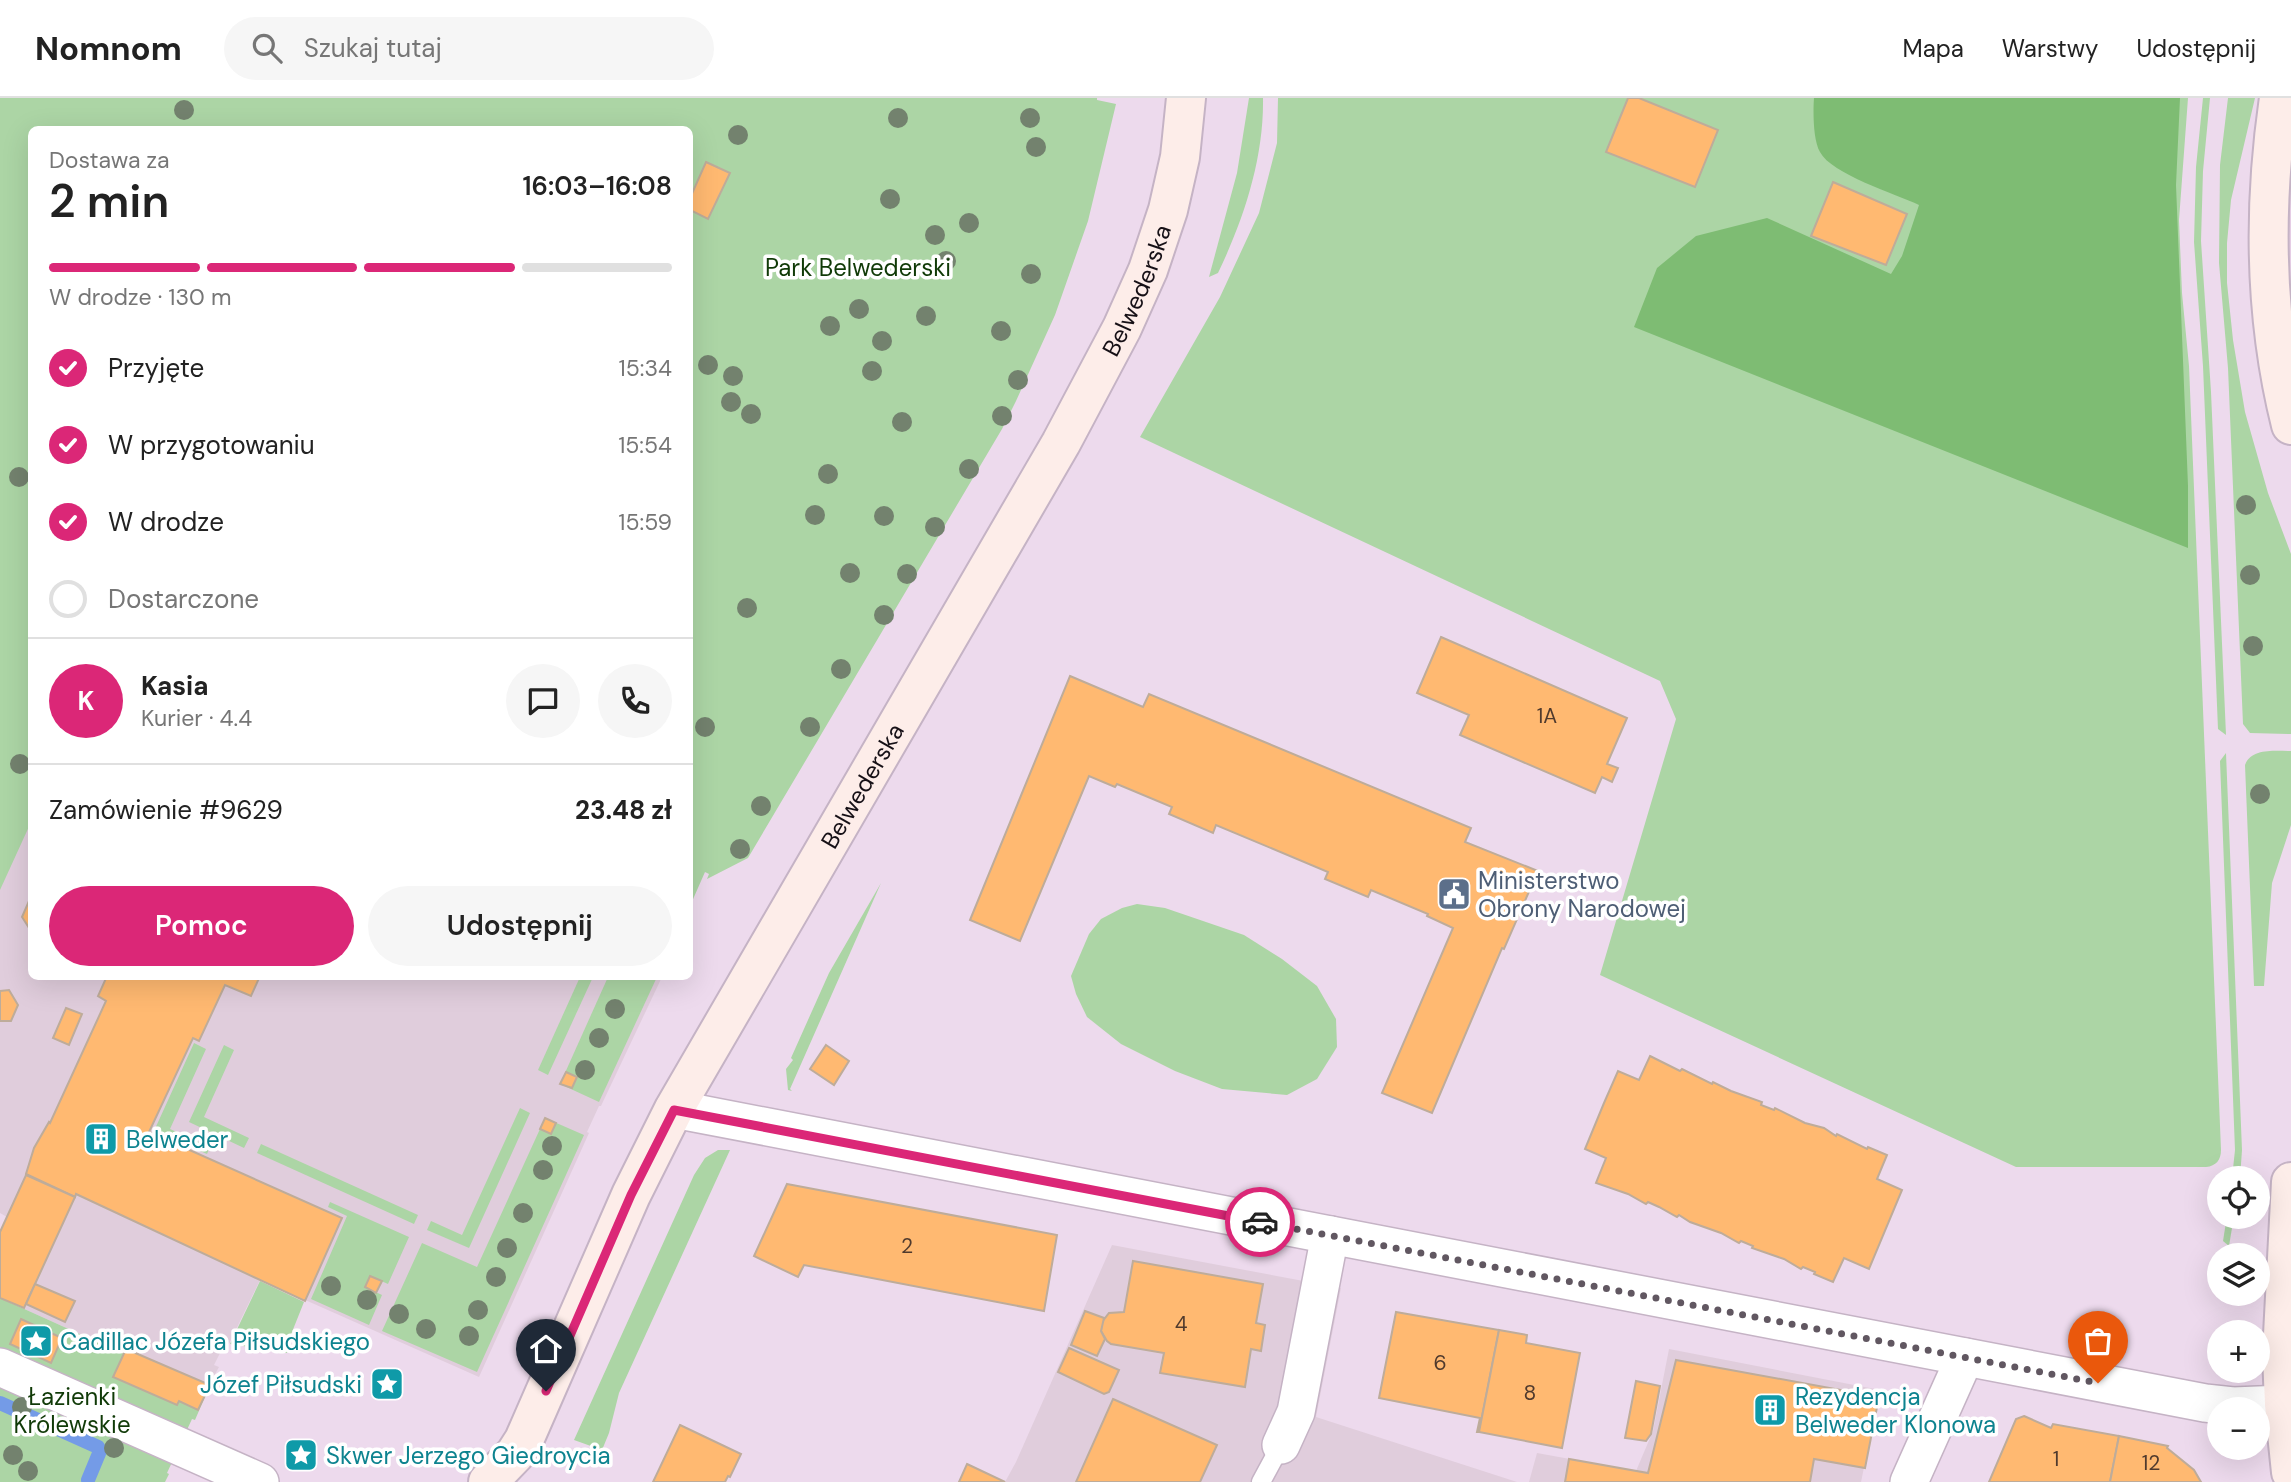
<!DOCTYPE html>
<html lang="pl">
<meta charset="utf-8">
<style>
:root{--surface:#fff;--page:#f6f6f6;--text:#222;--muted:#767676;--line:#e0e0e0;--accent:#db2777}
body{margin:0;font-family:"DM Sans",sans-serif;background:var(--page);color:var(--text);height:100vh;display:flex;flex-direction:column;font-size:26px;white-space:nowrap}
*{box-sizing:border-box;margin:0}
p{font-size:23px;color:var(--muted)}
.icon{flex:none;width:38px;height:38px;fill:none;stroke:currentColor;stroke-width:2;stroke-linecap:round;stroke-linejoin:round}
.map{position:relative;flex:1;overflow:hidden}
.drawer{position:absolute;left:28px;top:28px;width:665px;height:854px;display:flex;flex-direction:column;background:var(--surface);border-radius:10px;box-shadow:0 7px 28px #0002}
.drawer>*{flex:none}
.buttons{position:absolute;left:2207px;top:1068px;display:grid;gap:14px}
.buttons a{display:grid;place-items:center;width:63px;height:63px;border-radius:50%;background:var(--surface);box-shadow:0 7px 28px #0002;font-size:35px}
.pin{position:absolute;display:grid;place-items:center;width:60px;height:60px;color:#fff;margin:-72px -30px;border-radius:50% 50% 50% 0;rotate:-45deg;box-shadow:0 0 7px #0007}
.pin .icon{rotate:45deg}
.courier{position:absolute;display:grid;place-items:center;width:70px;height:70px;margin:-35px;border:5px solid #db2777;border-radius:50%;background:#fff;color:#222;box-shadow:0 2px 9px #0007}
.head em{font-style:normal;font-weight:600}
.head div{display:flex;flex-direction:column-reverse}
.head{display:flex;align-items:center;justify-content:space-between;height:119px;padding:0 21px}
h1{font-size:46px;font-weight:600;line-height:52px}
.bar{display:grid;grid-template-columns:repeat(4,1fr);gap:10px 7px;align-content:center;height:84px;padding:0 21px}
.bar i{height:9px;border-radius:5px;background:var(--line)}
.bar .on{background:var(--accent)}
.bar p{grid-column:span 4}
.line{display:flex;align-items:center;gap:18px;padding:0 21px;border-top:2px solid var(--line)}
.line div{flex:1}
.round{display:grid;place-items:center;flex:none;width:74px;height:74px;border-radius:37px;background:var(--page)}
ol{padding:0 21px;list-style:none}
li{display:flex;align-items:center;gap:21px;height:77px}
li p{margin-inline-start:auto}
li .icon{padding:7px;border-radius:50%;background:var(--accent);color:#fff;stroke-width:4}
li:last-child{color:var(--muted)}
li i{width:38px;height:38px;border:4px solid var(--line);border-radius:50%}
.button{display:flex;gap:14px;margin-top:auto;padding:14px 21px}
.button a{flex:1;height:80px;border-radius:42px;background:var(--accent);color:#fff;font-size:28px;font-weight:600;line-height:80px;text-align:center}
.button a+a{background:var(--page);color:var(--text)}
header{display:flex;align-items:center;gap:42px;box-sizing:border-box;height:98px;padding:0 35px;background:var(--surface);border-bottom:2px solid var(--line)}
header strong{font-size:33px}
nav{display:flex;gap:38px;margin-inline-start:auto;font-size:24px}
.search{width:490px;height:63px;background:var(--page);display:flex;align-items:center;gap:18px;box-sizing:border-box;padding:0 24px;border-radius:38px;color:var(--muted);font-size:26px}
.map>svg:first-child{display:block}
</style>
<header>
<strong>Nomnom</strong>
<div class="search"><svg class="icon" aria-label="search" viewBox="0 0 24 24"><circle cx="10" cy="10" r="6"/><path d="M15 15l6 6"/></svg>Szukaj tutaj</div>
<nav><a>Mapa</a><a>Warstwy</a><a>Udostępnij</a></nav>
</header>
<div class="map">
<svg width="2291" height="1384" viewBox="0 0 2291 1384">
<rect width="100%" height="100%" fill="#eddaed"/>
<g fill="#e0cddc">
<path d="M31 402 32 878 662 879 601 1008H599L587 1034 589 1035 479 1279 260 1182 229 1246 225 1245 214 1267 219 1269 209 1287 127 1251 124 1256 0 1200 7 1119 0 1115V542Z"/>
<path d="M1112 1147 1341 1190 1316 1319 1517 1384H1005L1016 1364Z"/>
<path d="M1669 1251 1880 1292 1861 1384H1529L1537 1355 1636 1373 1653 1333Z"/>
</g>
<path fill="#e5cde5" d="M2291 20V253L2285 201Z"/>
<g fill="#acd5a5">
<path d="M0 0H1097V2L1116 6 1088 123 1055 217 1016 303 1002 331 748 760 707 781 709 776 705 774 690 808V32H32V722L0 792Z"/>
<path d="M1249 0H1263C1264 60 1244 121 1218 175L1209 179 1237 75Z"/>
<path d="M1278 0H2188L2179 122 2182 195 2189 268 2221 1052C2221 1062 2216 1068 2206 1069H2016L1600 877 1676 621 1660 583 1140 339 1220 199 1259 115 1277 45Z"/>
<path d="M2203 0H2210L2203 73 2201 143 2211 294 2226 637 2218 631 2203 268 2194 144 2196 69Z"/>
<path d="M2228 0H2255L2231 102 2227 145V185L2233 242 2245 314 2268 395 2291 456V636L2250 635 2243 626 2228 270 2219 165 2220 67Z"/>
<path d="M2291 653V727L2272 785 2264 888H2254L2245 667C2251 650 2275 653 2291 653Z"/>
<path d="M2226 655 2242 1052 2240 1080H2232L2235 1052 2220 663Z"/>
<path d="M881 785 790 991 792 993 788 992 786 971 793 962 791 960 829 875Z"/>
<path d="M1137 806 1165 810 1244 837 1282 861 1317 888 1336 921 1337 949 1317 981 1287 997 1222 991 1175 973 1121 946 1087 919 1076 896 1071 878 1089 836 1101 821 1122 810Z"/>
<path d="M580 879H593L548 977 538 972Z"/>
<path d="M608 879H657L599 1004 560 986Z"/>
<path d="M194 945 206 951 170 1031 210 1049 207 1056 154 1033Z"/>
<path d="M224 947 234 952 204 1019 249 1040 244 1050 189 1024Z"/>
<path d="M520 1010 530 1015 469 1150 427 1132 431 1123 462 1137Z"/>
<path d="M545 1020 584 1037 477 1274 382 1233 422 1145 477 1169Z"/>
<path d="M261 1046 418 1117 414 1126 257 1055Z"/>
<path d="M718 1052H730L619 1295 609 1335 602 1352 574 1342 694 1077 705 1060Z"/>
<path d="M330 1104 409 1139 388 1186 370 1178 365 1189 382 1197 369 1227 311 1201 347 1118 328 1109Z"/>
<path d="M2227 1118H2234L2229 1148 2223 1143Z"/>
<path d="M260 1183 304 1204 290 1239 287 1255 230 1246Z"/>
<path d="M0 1200 124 1256 126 1251 210 1287 195 1322 192 1321 167 1375 169 1376 165 1384H0Z"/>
</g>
<path fill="#7ebc73" d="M1814 0H2180L2176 87 2188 388V450L1634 229 1657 170 1696 138 1767 120 1891 176 1902 158 1919 107C1896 96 1831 76 1820 54 1813 42 1813 13 1814 0Z"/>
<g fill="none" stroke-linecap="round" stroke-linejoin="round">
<path stroke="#749be7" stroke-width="14" d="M0 1305 98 1349 100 1353 88 1382"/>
</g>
<g fill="#ffb971" stroke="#beac9a" stroke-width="2">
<path d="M1628 0H1639L1718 32 1695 89 1606 54Z"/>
<path d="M706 64 730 75 708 121 690 112V100Z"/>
<path d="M1833 84 1907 116 1886 167 1811 138Z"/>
<path d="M1441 539 1627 620 1607 666 1618 670 1612 684 1602 679 1595 695 1460 637 1469 617 1417 595Z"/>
<path d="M1070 578 1143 609 1149 596 1471 730 1465 744 1538 773 1504 851 1502 850 1432 1015 1382 995 1453 830 1427 818 1428 816 1371 792 1368 799 1325 781 1328 774 1216 727 1213 735 1169 716 1172 709 1117 686 1115 689 1089 678 1020 843 970 822Z"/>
<path d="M29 803H32L31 833 22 819Z"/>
<path d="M107 878H260L251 898 225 887 199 943 193 940 149 1034 342 1120 305 1203 76 1096 75 1099 26 1076 34 1050 49 1024 50 1025 106 903 98 898Z"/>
<path d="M9 892 18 907 11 923H0V893Z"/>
<path d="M66 910 82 916 69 947 53 940Z"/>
<path d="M826 947 849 963 834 987 810 971Z"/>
<path d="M1650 958 1680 973 1682 971 1712 986 1713 984 1731 993 1762 1004 1761 1007 1774 1012 1775 1010 1805 1025 1824 1030 1836 1038 1837 1036 1867 1051 1868 1049 1887 1057 1877 1081 1902 1092 1869 1171 1844 1160 1833 1184 1814 1176 1815 1174 1803 1169 1801 1171 1784 1161 1752 1150 1753 1148 1741 1143 1739 1145 1721 1135 1690 1124 1679 1117 1677 1119 1659 1109 1648 1104 1646 1106 1628 1096 1596 1085 1606 1060 1585 1051 1604 1005 1618 973 1639 982Z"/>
<path d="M566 974 577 979 572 990 560 986Z"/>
<path d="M545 1020 556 1025 551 1036 540 1031Z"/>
<path d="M26 1077 75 1099 24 1210 0 1200V1134Z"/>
<path d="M787 1086 1057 1137 1044 1213 804 1167 798 1179 754 1158Z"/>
<path d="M1133 1163 1263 1186 1256 1225 1265 1227 1261 1253 1251 1251 1245 1289 1160 1275 1164 1255 1111 1246 1107 1243 1101 1233 1102 1224 1109 1215 1124 1214Z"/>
<path d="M370 1178 382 1183 376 1195 365 1189Z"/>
<path d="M35 1186 75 1203 65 1224 26 1206Z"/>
<path d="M1085 1213 1104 1220 1101 1233 1105 1241 1097 1258 1071 1247Z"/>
<path d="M1396 1214 1499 1232 1479 1334H1477L1480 1320 1379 1300Z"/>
<path d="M21 1221 62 1240 51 1265 10 1246Z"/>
<path d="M1499 1232 1527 1237 1526 1245 1580 1255 1562 1350 1479 1334Z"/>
<path d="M1069 1250 1119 1272 1109 1294 1104 1296 1058 1274Z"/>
<path d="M126 1251 210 1287 198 1312 179 1303 177 1307 113 1279Z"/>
<path d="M1676 1262 1879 1299 1865 1370 1814 1361 1810 1384H1565L1569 1361 1648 1375Z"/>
<path d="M1636 1283 1660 1288 1651 1336 1646 1343 1625 1340Z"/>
<path d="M1113 1301 1217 1347 1200 1384H1076Z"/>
<path d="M2024 1318 2051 1330 2053 1326 2119 1338 2110 1384H1989L2016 1321Z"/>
<path d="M680 1327 741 1356 730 1379 728 1378 725 1384H653Z"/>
<path d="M2119 1338 2168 1348 2167 1350 2194 1372 2201 1384H2110Z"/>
<path d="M967 1366 1005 1384H959Z"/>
</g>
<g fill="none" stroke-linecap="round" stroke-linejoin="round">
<defs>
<path id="lane" d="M1261 1384 1281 1347"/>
<g id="street">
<path d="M674 1011 2205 1305 2233 1308 2284 1306"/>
<path d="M0 1269 260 1384"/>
<path d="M1281 1347 1296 1314 1330 1137"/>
<path d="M1909 1384 1965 1259"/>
</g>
<g id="secondary">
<path d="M2279 0C2263 110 2264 219 2291 327"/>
<path d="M2291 1084 2282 1256 2284 1306 2291 1374"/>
<path id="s1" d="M488 1384 515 1356 524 1342 631 1097 674 1011 1061 345 1122 230 1148 172 1168 112 1180 59 1186 0"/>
</g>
</defs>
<use href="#lane" stroke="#c5b3c5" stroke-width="21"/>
<use href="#street" stroke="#c5b3c5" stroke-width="40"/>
<use href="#secondary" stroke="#c5b3c5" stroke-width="42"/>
<use href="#lane" stroke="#fff" stroke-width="18"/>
<use href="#street" stroke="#fff" stroke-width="37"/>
<use href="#secondary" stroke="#fdede9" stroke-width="38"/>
</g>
<g fill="#73826e">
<circle cx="184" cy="12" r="10"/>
<circle cx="898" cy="20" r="10"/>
<circle cx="1030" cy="20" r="10"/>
<circle cx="738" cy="37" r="10"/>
<circle cx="1036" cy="49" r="10"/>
<circle cx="890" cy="101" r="10"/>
<circle cx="969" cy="125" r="10"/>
<circle cx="935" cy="137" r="10"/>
<circle cx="946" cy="163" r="10"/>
<circle cx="1031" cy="176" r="10"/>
<circle cx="859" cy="211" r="10"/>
<circle cx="926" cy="218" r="10"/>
<circle cx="830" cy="228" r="10"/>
<circle cx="1001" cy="233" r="10"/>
<circle cx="882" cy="243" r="10"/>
<circle cx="708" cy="267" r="10"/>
<circle cx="872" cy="273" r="10"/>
<circle cx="733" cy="278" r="10"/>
<circle cx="1018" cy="282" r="10"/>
<circle cx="731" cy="304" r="10"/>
<circle cx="751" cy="316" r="10"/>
<circle cx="1002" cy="318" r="10"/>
<circle cx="902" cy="324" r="10"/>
<circle cx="969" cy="371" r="10"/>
<circle cx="828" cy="376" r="10"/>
<circle cx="19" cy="379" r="10"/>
<circle cx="2246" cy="407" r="10"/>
<circle cx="815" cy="417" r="10"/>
<circle cx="884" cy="418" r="10"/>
<circle cx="935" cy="429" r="10"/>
<circle cx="850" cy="475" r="10"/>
<circle cx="907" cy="476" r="10"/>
<circle cx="2250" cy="477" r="10"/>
<circle cx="747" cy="510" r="10"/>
<circle cx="884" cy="517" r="10"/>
<circle cx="2253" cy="548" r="10"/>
<circle cx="841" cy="571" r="10"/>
<circle cx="705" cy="629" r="10"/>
<circle cx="810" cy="629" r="10"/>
<circle cx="20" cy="666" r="10"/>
<circle cx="2260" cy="696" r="10"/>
<circle cx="761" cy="708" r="10"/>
<circle cx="740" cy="751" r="10"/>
<circle cx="615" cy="911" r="10"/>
<circle cx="599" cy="940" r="10"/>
<circle cx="585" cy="972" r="10"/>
<circle cx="552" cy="1048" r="10"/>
<circle cx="543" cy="1072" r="10"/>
<circle cx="523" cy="1115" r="10"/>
<circle cx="507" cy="1150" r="10"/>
<circle cx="496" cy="1179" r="10"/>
<circle cx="331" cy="1188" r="10"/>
<circle cx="367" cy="1202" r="10"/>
<circle cx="478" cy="1212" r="10"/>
<circle cx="399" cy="1216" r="10"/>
<circle cx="426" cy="1231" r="10"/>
<circle cx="469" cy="1238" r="10"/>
<circle cx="22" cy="1309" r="10"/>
<circle cx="114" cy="1350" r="10"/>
<circle cx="13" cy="1357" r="10"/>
<circle cx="28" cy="1373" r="10"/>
</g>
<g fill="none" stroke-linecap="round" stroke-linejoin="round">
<path stroke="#615761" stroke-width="7" stroke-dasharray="0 12.6" d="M1260 1124 2098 1285"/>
<path stroke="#db2777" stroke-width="9" d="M546 1293 631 1097 674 1012 1260 1124"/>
</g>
<defs>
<symbol id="civic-square" viewBox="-11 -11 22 22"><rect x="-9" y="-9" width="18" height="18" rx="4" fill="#5c6f8a" stroke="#fff"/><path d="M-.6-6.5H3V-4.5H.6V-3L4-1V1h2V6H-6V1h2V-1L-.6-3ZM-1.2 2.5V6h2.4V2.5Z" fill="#fff"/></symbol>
<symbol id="building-square" viewBox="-11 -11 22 22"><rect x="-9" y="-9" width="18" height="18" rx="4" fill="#0f9aa8" stroke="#fff"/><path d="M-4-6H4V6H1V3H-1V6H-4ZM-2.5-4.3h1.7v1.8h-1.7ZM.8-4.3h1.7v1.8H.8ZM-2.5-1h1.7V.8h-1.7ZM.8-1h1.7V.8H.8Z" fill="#fff"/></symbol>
<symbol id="sight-square" viewBox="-11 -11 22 22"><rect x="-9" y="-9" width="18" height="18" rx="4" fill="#0f9aa8" stroke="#fff"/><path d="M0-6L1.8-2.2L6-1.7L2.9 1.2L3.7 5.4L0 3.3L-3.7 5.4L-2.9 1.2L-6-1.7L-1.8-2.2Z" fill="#fff"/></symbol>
</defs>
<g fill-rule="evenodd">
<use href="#civic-square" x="1435" y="777" width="38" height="38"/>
<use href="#building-square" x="82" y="1022" width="38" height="38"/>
<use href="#sight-square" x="17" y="1224" width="38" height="38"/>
<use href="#sight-square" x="368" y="1267" width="38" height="38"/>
<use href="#building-square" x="1751" y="1293" width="38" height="38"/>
<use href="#sight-square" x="282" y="1338" width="38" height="38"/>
</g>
<g text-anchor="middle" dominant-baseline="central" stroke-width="7" stroke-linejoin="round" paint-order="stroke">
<g font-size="21" fill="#503a2d">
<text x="1547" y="618">1A</text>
<text x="907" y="1148">2</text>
<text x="1181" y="1226">4</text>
<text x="1440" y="1265">6</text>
<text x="1530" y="1295">8</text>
<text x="2056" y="1361">1</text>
<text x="2151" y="1365">12</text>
</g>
<g font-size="24" fill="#103a07" stroke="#fff">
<text x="858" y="169">Park Belwederski</text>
<text x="72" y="1298">Łazienki<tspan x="72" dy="28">Królewskie</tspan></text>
</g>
<g font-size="24" fill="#161016" stroke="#fff">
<text stroke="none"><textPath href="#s1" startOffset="1360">Belwederska</textPath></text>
<text stroke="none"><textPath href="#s1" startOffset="793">Belwederska</textPath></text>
</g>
<g font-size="24" fill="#4e5e75" stroke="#fff" text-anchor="start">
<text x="1478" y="782">Ministerstwo<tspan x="1478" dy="28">Obrony Narodowej</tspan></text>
</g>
<g font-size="24" fill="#0d838f" stroke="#fff" text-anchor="start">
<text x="126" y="1041">Belweder</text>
<text x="60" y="1243">Cadillac Józefa Piłsudskiego</text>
<text x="362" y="1286" text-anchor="end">Józef Piłsudski</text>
<text x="1795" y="1298">Rezydencja<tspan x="1795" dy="28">Belweder Klonowa</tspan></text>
<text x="326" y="1357">Skwer Jerzego Giedroycia</text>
</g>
</g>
</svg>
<div class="buttons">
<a><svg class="icon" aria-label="locate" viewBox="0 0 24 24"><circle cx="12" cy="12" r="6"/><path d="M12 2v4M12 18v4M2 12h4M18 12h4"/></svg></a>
<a><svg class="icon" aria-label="layers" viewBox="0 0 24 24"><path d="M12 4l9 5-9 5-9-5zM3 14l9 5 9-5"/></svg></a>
<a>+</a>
<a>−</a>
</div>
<div class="pin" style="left:2098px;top:1285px;background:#ea580c"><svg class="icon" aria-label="bag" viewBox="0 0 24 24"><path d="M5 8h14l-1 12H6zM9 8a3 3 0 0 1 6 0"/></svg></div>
<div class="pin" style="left:546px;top:1293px;background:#1f2937"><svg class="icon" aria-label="home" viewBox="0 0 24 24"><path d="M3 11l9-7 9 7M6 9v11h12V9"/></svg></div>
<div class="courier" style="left:1260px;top:1124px"><svg class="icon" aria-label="car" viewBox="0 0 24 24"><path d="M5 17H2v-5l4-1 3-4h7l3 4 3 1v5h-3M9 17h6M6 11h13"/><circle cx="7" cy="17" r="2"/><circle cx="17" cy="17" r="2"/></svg></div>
<section class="drawer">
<div class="head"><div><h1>2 min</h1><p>Dostawa za</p></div><em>16:03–16:08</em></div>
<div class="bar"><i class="on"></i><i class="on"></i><i class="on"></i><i></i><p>W drodze · 130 m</p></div>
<ol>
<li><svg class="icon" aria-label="check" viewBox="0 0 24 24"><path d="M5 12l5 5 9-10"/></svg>Przyjęte<p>15:34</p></li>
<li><svg class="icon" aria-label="check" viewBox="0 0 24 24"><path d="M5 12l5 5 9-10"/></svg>W przygotowaniu<p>15:54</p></li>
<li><svg class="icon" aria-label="check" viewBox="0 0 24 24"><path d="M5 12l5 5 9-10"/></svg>W drodze<p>15:59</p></li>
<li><i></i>Dostarczone</li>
</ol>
<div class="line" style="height:126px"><b class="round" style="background:var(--accent);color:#fff">K</b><div><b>Kasia</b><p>Kurier · 4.4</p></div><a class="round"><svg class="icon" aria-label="chat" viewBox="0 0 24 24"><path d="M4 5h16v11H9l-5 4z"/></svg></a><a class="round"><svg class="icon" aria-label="phone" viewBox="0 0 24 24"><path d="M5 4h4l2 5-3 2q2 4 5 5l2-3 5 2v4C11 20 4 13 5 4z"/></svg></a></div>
<div class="line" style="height:91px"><div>Zamówienie #9629</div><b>23.48 zł</b></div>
<div class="button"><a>Pomoc</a><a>Udostępnij</a></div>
</section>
</div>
